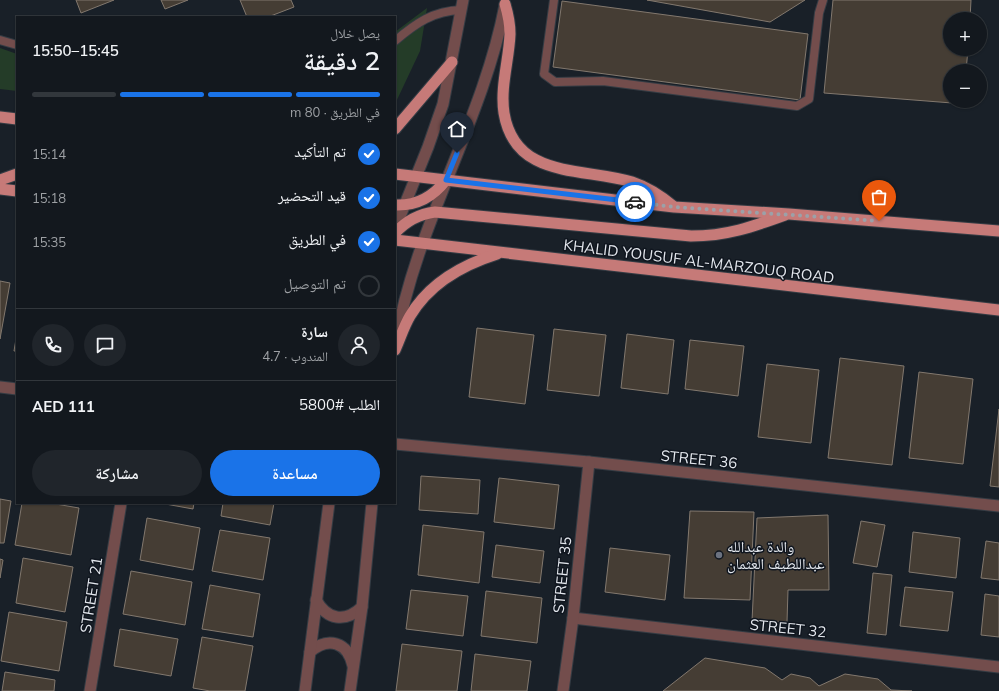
<!DOCTYPE html>
<html lang="ar">
<meta charset="utf-8">
<style>
:root{--surface:#13181e;--page:#20252b;--text:#f1f3f6;--muted:#9da0a4;--line:#32373c;--accent:#1a73e8}
body{margin:0;font-family:Mulish,"Noto Naskh Arabic",sans-serif;background:var(--page);color:var(--text);direction:rtl;height:100vh;display:flex;flex-direction:column;font-size:15px;white-space:nowrap}
*{box-sizing:border-box;margin:0}
p{font-size:13px;color:var(--muted)}
.icon{flex:none;width:22px;height:22px;fill:none;stroke:currentColor;stroke-width:2;stroke-linecap:round;stroke-linejoin:round}
.map{position:relative;flex:1;overflow:hidden;direction:ltr}
.drawer{position:absolute;left:16px;top:16px;width:380px;height:488px;display:flex;flex-direction:column;background:var(--surface);border-radius:0px;box-shadow:0 1px 3px #0004,0 0 0 1px var(--line);direction:rtl}
.drawer>*{flex:none}
.fabs{position:absolute;left:943px;top:12px;display:grid;gap:8px}
.fabs a{display:grid;place-items:center;width:44px;height:44px;border-radius:50%;background:var(--surface);box-shadow:0 1px 3px #0004,0 0 0 1px var(--line);font-size:20px}
.pin{position:absolute;display:grid;place-items:center;width:34px;height:34px;color:#fff;margin:-41px -17px;border-radius:50% 50% 50% 0;rotate:-45deg;box-shadow:0 0 4px #0007}
.pin .icon{rotate:45deg}
.courier{position:absolute;display:grid;place-items:center;width:40px;height:40px;margin:-20px;border:3px solid #1a73e8;border-radius:50%;background:#fff;color:#222;box-shadow:0 1px 5px #0007}
.overview em{font-style:normal;font-weight:600}
.overview div{display:flex;flex-direction:column-reverse}
.overview{display:flex;align-items:center;justify-content:space-between;height:68px;padding:0 16px}
h1{font-size:26px;font-weight:600;line-height:30px}
.bar{display:grid;grid-template-columns:repeat(4,1fr);gap:6px 4px;align-content:center;height:48px;padding:0 16px}
.bar i{height:5px;border-radius:3px;background:var(--line)}
.bar .current{background:var(--accent)}
.bar p{grid-column:span 4}
.line{display:flex;align-items:center;gap:10px;padding:0 16px;border-top:1px solid var(--line)}
.line div{flex:1}
.round{display:grid;place-items:center;flex:none;width:42px;height:42px;border-radius:21px;background:var(--page)}
ol{padding:0 16px;list-style:none}
li{display:flex;align-items:center;gap:12px;height:44px}
li p{margin-inline-start:auto}
li .icon{padding:4px;border-radius:50%;background:var(--accent);color:#fff;stroke-width:4}
li:last-child{color:var(--muted)}
li i{width:22px;height:22px;border:2px solid var(--line);border-radius:50%}
.cta{display:flex;gap:8px;margin-top:auto;padding:8px 16px}
.cta a{flex:1;height:46px;border-radius:24px;background:var(--accent);color:#fff;font-size:16px;font-weight:600;line-height:46px;text-align:center}
.cta a+a{background:var(--page);color:var(--text)}
.map>svg:first-child{display:block}
</style>
<div class="map">
<svg width="999" height="691" viewBox="0 0 999 691">
<rect width="100%" height="100%" fill="#192028"/>
<g fill="#243c28">
<path d="M427 8 420 51 395 104V32Z"/>
<path d="M0 48 17 54V91L0 89Z"/>
</g>
<g fill="#453d34" stroke="#82786e">
<path d="M76 0H114L81 13Z"/>
<path d="M161 0H188L165 9Z"/>
<path d="M240 0H291L294 7 268 17H247Z"/>
<path d="M647 0H805L770 22Z"/>
<path d="M833 0H971L970 19H950V49H968L966 71H950V101H965V104L824 93Z"/>
<path d="M562 1 808 34 800 100 553 67Z"/>
<path d="M0 281 10 283 0 339Z"/>
<path d="M477 328 534 335 525 404 469 397Z"/>
<path d="M554 329 606 335 599 396 547 390Z"/>
<path d="M17 333V351H14Z"/>
<path d="M627 334 674 340 668 394 621 388Z"/>
<path d="M690 340 744 346 738 396 685 389Z"/>
<path d="M840 358 904 366 892 465 828 458Z"/>
<path d="M767 364 819 370 811 443 758 437Z"/>
<path d="M919 372 973 379 963 464 909 458Z"/>
<path d="M999 409V487L990 486Z"/>
<path d="M421 476 480 480 478 514 419 510Z"/>
<path d="M499 478 559 485 554 529 494 522Z"/>
<path d="M0 499 11 501 4 543H0Z"/>
<path d="M22 503H50L79 508 71 555 15 545Z"/>
<path d="M160 503H194L193 509Z"/>
<path d="M223 503H274L270 525 221 516Z"/>
<path d="M690 511 754 512 750 600 684 598Z"/>
<path d="M828 515 829 590H788L787 622 752 621 757 518Z"/>
<path d="M147 518 200 528 193 570 140 560Z"/>
<path d="M861 521 885 525 877 567 853 563Z"/>
<path d="M423 525 484 532 479 583 418 575Z"/>
<path d="M220 530 270 538 263 580 212 571Z"/>
<path d="M913 532 960 538 956 578 909 572Z"/>
<path d="M986 541 999 543V580L981 578Z"/>
<path d="M496 545 544 551 540 583 492 577Z"/>
<path d="M610 548 670 555 665 600 605 592Z"/>
<path d="M23 558 73 567 65 612 16 603Z"/>
<path d="M0 559 3 560 0 578Z"/>
<path d="M131 571 192 582 185 625 123 614Z"/>
<path d="M873 573 892 575 886 635 867 633Z"/>
<path d="M210 585 260 594 253 637 202 629Z"/>
<path d="M905 587 953 592 948 631 900 626Z"/>
<path d="M411 590 468 596 463 636 406 629Z"/>
<path d="M486 591 542 598 537 643 481 636Z"/>
<path d="M985 594 999 596V637L981 635Z"/>
<path d="M9 612 67 622 59 671 1 661Z"/>
<path d="M120 629 178 639 171 676 114 666Z"/>
<path d="M202 637 253 646 245 691H210L193 688Z"/>
<path d="M402 644 462 651 457 691H396Z"/>
<path d="M475 654 531 661 527 691H471Z"/>
<path d="M705 658 765 668 782 680 791 674 810 678 819 686 845 674 878 679 891 690 912 691H663Z"/>
<path d="M5 672 55 680 54 691H2Z"/>
</g>
<g fill="none" stroke-linecap="round" stroke-linejoin="round">
<defs>
<g id="service">
<path d="M554 0 544 74 555 82 603 81 797 106 809 99 819 13 823 0"/>
<path d="M0 40 17 45"/>
<path d="M395 41C416 23 433 11 461 10"/>
</g>
<g id="minor">
<path d="M0 387 17 389"/>
<path d="M395 444 589 462 999 506"/>
<path d="M573 618 999 667"/>
<path d="M90 691 121 503"/>
<path d="M563 691 573 618 589 462"/>
</g>
<g id="tertiary">
<path d="M395 229 428 147 443 104 463 0"/>
<path d="M396 341C416 224 483 121 505 5"/>
<path d="M316 600C327 620 345 623 362 607"/>
<path d="M310 652C328 636 348 642 353 666"/>
<path d="M305 691 329 503"/>
<path d="M350 691 362 607 372 503"/>
</g>
<g id="primary">
<path d="M505 4C508 14 510 24 510 34 509 60 500 87 504 113 515 180 584 167 632 182 647 187 661 196 673 206"/>
<path d="M0 117 17 119"/>
<path d="M395 129 452 62"/>
<path d="M395 174 674 207 789 214 999 231"/>
<path d="M0 180 17 174"/>
<path d="M0 189 17 191"/>
<path d="M395 205C416 206 433 197 446 180"/>
<path d="M395 233C406 221 419 214 435 212L691 236C727 236 752 227 785 215"/>
<path d="M395 240 999 310"/>
<path d="M395 350C400 339 404 326 410 316 429 284 462 265 497 254"/>
</g>
</defs>
<use href="#service" stroke="#353c44" stroke-width="10"/>
<use href="#minor" stroke="#353c44" stroke-width="13"/>
<use href="#tertiary" stroke="#353c44" stroke-width="13"/>
<use href="#primary" stroke="#353c44" stroke-width="13"/>
<use href="#service" stroke="#734d4c" stroke-width="8"/>
<use href="#minor" stroke="#734d4c" stroke-width="11"/>
<use href="#tertiary" stroke="#734d4c" stroke-width="11"/>
<use href="#primary" stroke="#c67a78" stroke-width="11"/>
</g>
<g fill="none" stroke-linecap="round" stroke-linejoin="round">
<path stroke="#9ca1a8" stroke-width="4" stroke-dasharray="0 7.2" d="M635 202 674 207 879 221"/>
<path stroke="#1a73e8" stroke-width="5" d="M457 153 446 180 635 202"/>
</g>
<circle fill="#6b7280" stroke="#10161f" stroke-width="1.5" cx="719" cy="555" r="4"/>
<g text-anchor="middle" dominant-baseline="central" stroke-width="3" stroke-linejoin="round" paint-order="stroke">
<g font-size="15" fill="#e3e7ed" stroke="#10161f">
<text transform="translate(699 261) rotate(7)">KHALID YOUSUF AL-MARZOUQ ROAD</text>
<text transform="translate(699 459) rotate(6)">STREET 36</text>
<text transform="translate(562 575) rotate(-84)">STREET 35</text>
<text transform="translate(91 595) rotate(-81)">STREET 21</text>
<text transform="translate(788 628) rotate(6)">STREET 32</text>
</g>
<g font-size="15" fill="#e3e7ed" stroke="#10161f" text-anchor="start">
<text x="727" y="546">والدة عبدالله<tspan x="727" dy="17">عبداللطيف العثمان</tspan></text>
</g>
</g>
</svg>
<div class="fabs">
<a>+</a>
<a>−</a>
</div>
<div class="pin" style="left:879px;top:221px;background:#ea580c"><svg class="icon" aria-label="bag" viewBox="0 0 24 24"><path d="M5 8h14l-1 12H6zM9 8a3 3 0 0 1 6 0"/></svg></div>
<div class="pin" style="left:457px;top:153px;background:#1f2937"><svg class="icon" aria-label="home" viewBox="0 0 24 24"><path d="M3 11l9-7 9 7M6 9v11h12V9"/></svg></div>
<div class="courier" style="left:635px;top:202px"><svg class="icon" aria-label="car" viewBox="0 0 24 24"><path d="M5 17H2v-5l4-1 3-4h7l3 4 3 1v5h-3M9 17h6M6 11h13"/><circle cx="7" cy="17" r="2"/><circle cx="17" cy="17" r="2"/></svg></div>
<section class="drawer">
<div class="overview"><div><h1>2 دقيقة</h1><p>يصل خلال</p></div><em>15:45–15:50</em></div>
<div class="bar"><i class="current"></i><i class="current"></i><i class="current"></i><i></i><p>في الطريق · 80 m</p></div>
<ol>
<li><svg class="icon" aria-label="check" viewBox="0 0 24 24"><path d="M5 12l5 5 9-10"/></svg>تم التأكيد<p>15:14</p></li>
<li><svg class="icon" aria-label="check" viewBox="0 0 24 24"><path d="M5 12l5 5 9-10"/></svg>قيد التحضير<p>15:18</p></li>
<li><svg class="icon" aria-label="check" viewBox="0 0 24 24"><path d="M5 12l5 5 9-10"/></svg>في الطريق<p>15:35</p></li>
<li><i></i>تم التوصيل</li>
</ol>
<div class="line" style="height:72px"><a class="round"><svg class="icon" aria-label="person" viewBox="0 0 24 24"><circle cx="12" cy="8" r="4"/><path d="M4 21q1-7 8-7t8 7"/></svg></a><div><b>سارة</b><p>المندوب · 4.7</p></div><a class="round"><svg class="icon" aria-label="chat" viewBox="0 0 24 24"><path d="M4 5h16v11H9l-5 4z"/></svg></a><a class="round"><svg class="icon" aria-label="phone" viewBox="0 0 24 24"><path d="M5 4h4l2 5-3 2q2 4 5 5l2-3 5 2v4C11 20 4 13 5 4z"/></svg></a></div>
<div class="line" style="height:52px"><div>الطلب #5800</div><b>AED 111</b></div>
<div class="cta"><a>مساعدة</a><a>مشاركة</a></div>
</section>
</div>
